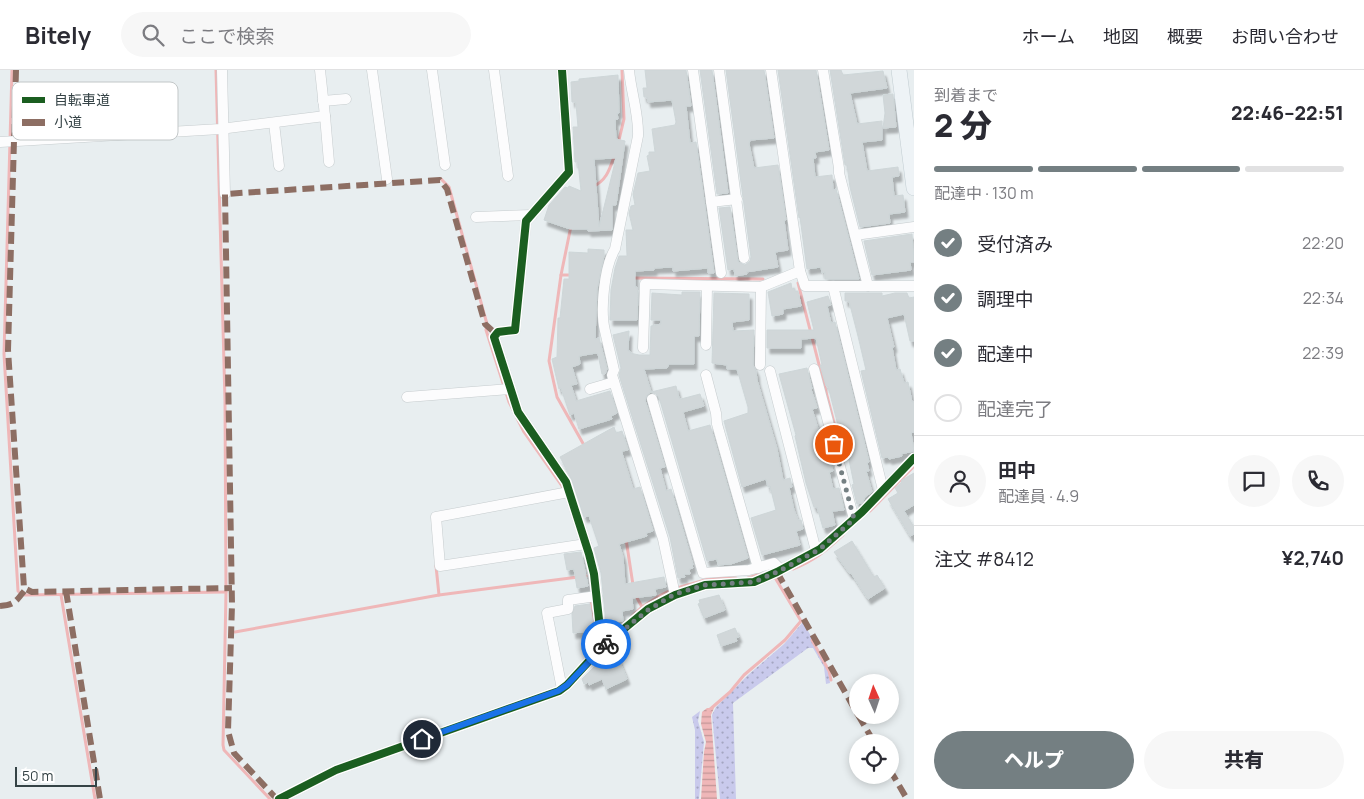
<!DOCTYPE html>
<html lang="ja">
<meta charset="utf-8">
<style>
:root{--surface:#fff;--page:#f7f7f7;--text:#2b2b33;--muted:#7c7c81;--line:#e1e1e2;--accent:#747f82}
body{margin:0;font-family:Manrope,"Noto Sans JP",sans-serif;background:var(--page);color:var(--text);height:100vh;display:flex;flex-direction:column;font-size:19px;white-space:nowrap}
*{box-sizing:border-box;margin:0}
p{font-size:16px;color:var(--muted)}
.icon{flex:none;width:28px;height:28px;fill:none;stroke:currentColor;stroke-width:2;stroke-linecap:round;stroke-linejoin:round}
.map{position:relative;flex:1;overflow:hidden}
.side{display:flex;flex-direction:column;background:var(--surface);width:450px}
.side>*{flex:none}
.needle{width:32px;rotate:357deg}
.buttons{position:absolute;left:849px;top:604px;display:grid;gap:10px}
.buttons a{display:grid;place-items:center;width:50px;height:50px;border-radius:50%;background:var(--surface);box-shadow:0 2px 8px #0003;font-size:25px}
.scale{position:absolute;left:15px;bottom:12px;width:82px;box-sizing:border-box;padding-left:5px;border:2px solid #354346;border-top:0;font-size:14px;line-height:18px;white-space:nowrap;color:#354346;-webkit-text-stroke:4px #fff;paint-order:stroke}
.pin{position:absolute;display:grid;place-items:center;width:42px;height:42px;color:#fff;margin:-21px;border:2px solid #fff;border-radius:50%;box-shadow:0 1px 5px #0007}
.courier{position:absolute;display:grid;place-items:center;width:50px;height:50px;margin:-25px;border:4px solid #1a73e8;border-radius:50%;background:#fff;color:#222;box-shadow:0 1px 6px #0007}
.headline em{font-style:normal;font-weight:800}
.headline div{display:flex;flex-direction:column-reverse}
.headline{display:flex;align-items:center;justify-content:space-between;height:85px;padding:0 20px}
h1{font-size:32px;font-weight:800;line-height:38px}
.bar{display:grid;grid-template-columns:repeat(4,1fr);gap:8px 5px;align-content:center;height:60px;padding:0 20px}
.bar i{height:6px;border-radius:4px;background:var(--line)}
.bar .active{background:var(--accent)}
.bar p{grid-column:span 4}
.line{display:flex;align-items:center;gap:12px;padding:0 20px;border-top:1px solid var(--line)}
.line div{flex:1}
.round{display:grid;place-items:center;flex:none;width:52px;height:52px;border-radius:26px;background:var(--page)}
ol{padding:0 20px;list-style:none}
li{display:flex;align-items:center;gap:15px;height:55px}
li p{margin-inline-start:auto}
li .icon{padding:5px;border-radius:50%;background:var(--accent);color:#fff;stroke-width:4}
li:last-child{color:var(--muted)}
li i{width:28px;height:28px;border:2px solid var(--line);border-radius:50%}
.button{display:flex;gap:10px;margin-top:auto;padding:10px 20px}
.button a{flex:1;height:58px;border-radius:30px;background:var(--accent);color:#fff;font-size:20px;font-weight:800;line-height:58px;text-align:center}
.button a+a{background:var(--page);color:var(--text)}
header{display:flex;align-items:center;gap:30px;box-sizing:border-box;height:70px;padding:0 25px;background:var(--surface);border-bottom:1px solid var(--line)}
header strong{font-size:24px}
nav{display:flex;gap:28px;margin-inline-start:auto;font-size:18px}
.search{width:350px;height:45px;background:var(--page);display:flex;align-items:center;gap:12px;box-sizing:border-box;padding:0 18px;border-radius:28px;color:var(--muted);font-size:19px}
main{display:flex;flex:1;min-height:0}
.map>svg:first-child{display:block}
</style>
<header>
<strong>Bitely</strong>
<div class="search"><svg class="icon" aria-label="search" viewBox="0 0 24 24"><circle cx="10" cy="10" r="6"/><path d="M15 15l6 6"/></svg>ここで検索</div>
<nav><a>ホーム</a><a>地図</a><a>概要</a><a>お問い合わせ</a></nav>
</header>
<main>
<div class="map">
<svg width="914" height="729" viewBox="0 0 914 729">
<defs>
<pattern id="grass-dots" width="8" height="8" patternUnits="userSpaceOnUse" patternTransform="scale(1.25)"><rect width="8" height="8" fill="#c9caec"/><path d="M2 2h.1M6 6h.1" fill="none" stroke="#a4a6c1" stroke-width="1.8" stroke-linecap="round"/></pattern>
<pattern id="water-rules" width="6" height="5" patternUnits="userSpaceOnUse" patternTransform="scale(1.25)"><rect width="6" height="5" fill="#efb7b8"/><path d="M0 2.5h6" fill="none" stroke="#c29697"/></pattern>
<filter id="shadow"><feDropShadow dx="3" dy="5.5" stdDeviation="1" flood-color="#0004"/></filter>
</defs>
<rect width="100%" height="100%" fill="#e8eef0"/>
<g fill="url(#grass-dots)">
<path d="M803 552 812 568 811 570 829 602 830 613 826 614 824 597 813 578H808L733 633 736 729H720L712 645 716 637 748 605 784 574Z"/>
<path d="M700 641 698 651 704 672 699 729H695V660L692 647Z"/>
</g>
<path fill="url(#water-rules)" d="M707 638H714L711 645 717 729H701L704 682 706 672 701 654 702 642Z"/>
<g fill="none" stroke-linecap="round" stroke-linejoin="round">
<g stroke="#efb7b8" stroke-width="3">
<path d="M12 0 4 284 18 521 20 523 25 525 226 522"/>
<path d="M216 0 225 331 226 522 223 675 224 680 270 729"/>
<path d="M618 74 624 49 622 0"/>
<path d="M441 109 449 117 487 254 486 260 509 332 513 340"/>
<path d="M592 117C607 111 610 98 615 84"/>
<path d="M571 156 561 205 549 291 557 327 585 377"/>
<path d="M561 205H573"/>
<path d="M632 208 763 209"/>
<path d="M798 213 834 353"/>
<path d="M517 348 524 362 562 416 563 420"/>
<path d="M870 441 914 396"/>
<path d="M626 469 633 515"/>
<path d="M436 496 439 525"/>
<path d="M793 499C814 491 827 480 843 465"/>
<path d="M748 508 761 504"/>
<path d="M677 518 712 508H736"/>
<path d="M61 525 95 729"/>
<path d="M636 526 642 537 661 525 671 520"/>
<path d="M591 530 595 569 598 575"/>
<path d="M632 546 642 537"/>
<path d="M235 562 439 525 586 506"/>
<path d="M812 570 829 601 831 610"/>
<path d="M708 641 730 622 744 605 785 570 801 551 774 506"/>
</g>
</g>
<g fill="#d1d7d9" stroke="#ced6d8" fill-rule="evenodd" filter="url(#shadow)">
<path d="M645 0H686L691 36H686L690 73 696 72 714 203H708V198L673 201V197L654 198V200L635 201V217H637L638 223 637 250H610L611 220 615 198 619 186H627L626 160H633L629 143 631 136 635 135 633 124 638 103 650 101 647 86 649 85V82H655L652 59 675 55 676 52 672 30 648 32 647 27H644L643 18H647Z"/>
<path d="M700 0H712L728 123 717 124Z"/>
<path d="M726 0H764L774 68 750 70 749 74 754 98 778 95 786 150H784L788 180 775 182 778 197 746 202 747 204 735 206 734 199 728 200 719 138 730 137 738 192 745 195 750 191 751 187Z"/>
<path d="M778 0H816L829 80 815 82 816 88H813L815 107 832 105 833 120 836 119 859 209H825V202L822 203 821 197 807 199 800 147 799 148Z"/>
<path d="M830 0H841L843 5 883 1 887 18 850 23 857 54 882 51V70L862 72 867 101 898 97 899 106 892 107 894 126 903 125 905 142 889 144 890 153 860 157 850 117 847 95H845Z"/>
<path d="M618 5 619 43H617L618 49 615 50 616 69 625 71 616 135H612V160L588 161V159H570L544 150 549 135 565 117 568 118 569 116 581 121 578 92H575L573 57H578L576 34 575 32H572L571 12 579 11V9ZM616 88 605 133 599 157 594 89Z"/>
<path d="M893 24 896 57 883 58 885 43 883 25Z"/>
<path d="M912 164 914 192H910L911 200 872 205 864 171Z"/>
<path d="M588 179 604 180V186L597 219 595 269 599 268 607 299 605 304H602L598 284 596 283 579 286 580 294 572 297 577 314 571 315 576 331 610 321 617 343 611 346 612 349 579 359 574 343 570 345 561 318 559 319 552 289 557 287 558 248H560L564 209H569V182L588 183Z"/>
<path d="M791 213 792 219 794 218 795 221H798L801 236 783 239V244L772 246 768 222Z"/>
<path d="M682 222H700L699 266H694V294H669L667 298 644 299 651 322 676 316 679 328 681 329 700 324 704 336 683 342 688 361 710 355 748 488 731 494 718 495 717 489 707 491 659 327 656 324 651 322 647 325 645 330 665 397 660 398 666 421 671 419 693 495H692L693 498 689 499 690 504H684L685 507 678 508 670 467 619 305 621 298 613 265 629 261 628 281H630V283L639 285H650L651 256 661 254V250H651L652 223 682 225Z"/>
<path d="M714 223 749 224V250L732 252 733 261 754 260 753 295 756 301 757 310 777 379 783 410 790 408 792 417 789 418 794 440 798 450H801L803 459 796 461 800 475 762 485 751 448 776 440 770 416 768 417 766 409 742 417 724 351 748 343V337L737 299H727V295L712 293Z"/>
<path d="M845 223H882V226L895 223H907L909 228 914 227V271H910L904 244 887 248 894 277H892L896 300 900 299 904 313 908 312 912 332H914V362L911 363 914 381 901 384 902 386 889 389 888 387 882 388 861 301 866 300 858 266 849 231H845Z"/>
<path d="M828 226 831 235 827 236 831 253 835 252 869 392 867 393 869 401H866L872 422 865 427 862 433 857 434 852 415 854 414 845 370 842 371 828 316H826L820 295H822L816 268 801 269V278H767V260H814L807 232Z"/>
<path d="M807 298 812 319H811L817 338 812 339 820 365 815 367 820 383H823L825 391 830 390 833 401 829 402 833 419 839 418 844 440 832 441 835 455 823 458 817 437H814L806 413 795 366 796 365 779 304Z"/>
<path d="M614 357 616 363 622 361 628 380 622 381V383L633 419 640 417 653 461 646 463 647 466 619 474 623 487 625 514 664 507 666 517 655 519 656 525 632 528 633 539 622 541 623 551 606 553 601 503 594 478 599 476 589 446 584 447 572 410 560 387Z"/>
<path d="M914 403V435L904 441 914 457V464L910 466 888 429 898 423 895 418 901 413 902 410Z"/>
<path d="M852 471 874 507 877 505 885 518 868 529 851 503 850 504 834 482Z"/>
<path d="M581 482 588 516 577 518 574 499 567 500 564 484Z"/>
<path d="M719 525 725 540 704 548 698 534 700 533 699 530Z"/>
<path d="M590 534 593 554 591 555V561L573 563 572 544 575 536Z"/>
<path d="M735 558 739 567 736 568 737 571 721 576 717 565Z"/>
<path d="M616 582 627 609 606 619 602 609 589 615 588 612 584 614 582 609 596 595 601 589Z"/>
</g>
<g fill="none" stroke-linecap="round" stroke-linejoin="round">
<defs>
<g id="street">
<path d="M222 0 225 124"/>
<path d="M372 0 387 109"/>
<path d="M432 0 445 95"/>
<path d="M494 0 508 106"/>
<path d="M562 0 569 102 526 151 515 260 498 262 494 267 518 342 566 412 589 484 594 504 602 577"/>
<path d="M629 0C631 22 639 44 638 66L615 179C604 197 600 241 605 261 608 274 611 287 614 300L612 305 663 469 675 525"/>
<path d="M693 0 721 203"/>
<path d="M719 0 744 188"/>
<path d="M771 0 800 201 805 216H914"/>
<path d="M823 0 839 98V103L868 216"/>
<path d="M323 31 346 29"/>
<path d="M325 46 329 92"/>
<path d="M274 53 279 96"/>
<path d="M0 72 220 59 325 46 320 0"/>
<path d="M711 132 737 129"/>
<path d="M476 147 532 145"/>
<path d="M855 165 914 157"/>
<path d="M833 216 883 420"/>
<path d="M706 275 707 216"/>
<path d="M643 278 645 214 761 217 800 201"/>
<path d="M760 295 761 217"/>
<path d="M814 299 854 449"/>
<path d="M770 301 816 481"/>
<path d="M706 305 716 343 717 354 758 498"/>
<path d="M590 319 614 312"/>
<path d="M407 327 510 319"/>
<path d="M652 329 703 503 749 500 774 493 781 500"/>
<path d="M569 422 436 447 440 496 586 474"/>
<path d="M562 619 547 543 568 539V530L597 526"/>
<path d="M279 729 336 700 559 621 567 615 602 577 648 539 675 525 705 515 754 512 777 502 820 479 862 442 914 388"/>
</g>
<path id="secondary" d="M899 0 914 118"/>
</defs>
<use href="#street" stroke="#c6ccce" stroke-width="11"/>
<use href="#secondary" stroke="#c1ccd1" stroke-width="16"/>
<use href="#street" stroke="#fcfcfd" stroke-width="10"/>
<use href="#secondary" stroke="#eef3f6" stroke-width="15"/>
<g stroke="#8d6e63" stroke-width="6" stroke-dasharray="12 6" stroke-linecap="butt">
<path d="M16 0 8 280 24 518 32 522 232 518"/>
<path d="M777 502 858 645"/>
<path d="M66 521 100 729"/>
<path d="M0 536C15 535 16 531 25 520"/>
<path d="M858 645 874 672"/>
<path d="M890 700 907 729"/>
<path d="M279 729 274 726 234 683 228 661 232 535 225 124 440 110 447 119 485 254 496 264"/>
</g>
<defs>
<g id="cycleway">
<path d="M562 0 569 102 526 151 515 260 498 262 494 267 518 342 566 412 589 484 594 504 602 577"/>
<path d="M279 729 336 700 559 621 567 615 602 577 648 539 675 525 705 515 754 512 777 502 820 479 862 442 914 388"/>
</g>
</defs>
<use href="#cycleway" stroke="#fff" stroke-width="11"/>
<use href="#cycleway" stroke="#1b5e20" stroke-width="8"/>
</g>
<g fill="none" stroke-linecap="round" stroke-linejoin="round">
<path stroke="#747f82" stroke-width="5" stroke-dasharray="0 9" d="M606 574 648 540 675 524 705 515 754 512 777 502 820 479 854 449 834 374"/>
<path stroke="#1a73e8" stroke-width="6" d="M422 669 558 621 567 615 606 574"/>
</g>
<rect x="12" y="12" width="166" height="58" rx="8" fill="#fff" stroke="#c2c7c8" stroke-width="1"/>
<rect x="22" y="27" width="23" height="6" fill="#1b5e20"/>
<rect x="22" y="49" width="23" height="7" fill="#8d6e63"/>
<g font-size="14" fill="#354346">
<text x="54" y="35">自転車道</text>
<text x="54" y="57">小道</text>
</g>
</svg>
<div class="buttons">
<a><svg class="needle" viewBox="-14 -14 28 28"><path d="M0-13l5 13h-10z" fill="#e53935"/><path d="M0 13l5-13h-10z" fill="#7c7c81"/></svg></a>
<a><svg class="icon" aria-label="locate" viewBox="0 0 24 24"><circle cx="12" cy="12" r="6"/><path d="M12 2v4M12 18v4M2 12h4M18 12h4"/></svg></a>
</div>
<div class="scale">50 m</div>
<div class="pin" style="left:834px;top:374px;background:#ea580c"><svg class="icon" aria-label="bag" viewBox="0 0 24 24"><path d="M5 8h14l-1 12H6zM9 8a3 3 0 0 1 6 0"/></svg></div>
<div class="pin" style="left:422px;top:669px;background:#1f2937"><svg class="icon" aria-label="home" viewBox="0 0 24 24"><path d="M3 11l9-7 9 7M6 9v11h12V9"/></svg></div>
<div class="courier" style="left:606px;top:574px"><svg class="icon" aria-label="bike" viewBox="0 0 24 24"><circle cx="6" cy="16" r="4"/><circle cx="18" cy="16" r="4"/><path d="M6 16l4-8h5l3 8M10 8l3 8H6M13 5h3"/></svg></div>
</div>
<section class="side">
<div class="headline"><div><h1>2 分</h1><p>到着まで</p></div><em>22:46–22:51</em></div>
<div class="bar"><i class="active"></i><i class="active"></i><i class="active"></i><i></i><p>配達中 · 130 m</p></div>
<ol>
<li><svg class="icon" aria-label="check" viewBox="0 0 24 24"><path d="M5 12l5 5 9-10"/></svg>受付済み<p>22:20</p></li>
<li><svg class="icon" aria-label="check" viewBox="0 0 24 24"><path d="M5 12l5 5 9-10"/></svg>調理中<p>22:34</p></li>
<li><svg class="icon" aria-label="check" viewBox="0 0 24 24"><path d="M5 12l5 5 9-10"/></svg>配達中<p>22:39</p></li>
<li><i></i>配達完了</li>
</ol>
<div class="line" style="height:90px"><a class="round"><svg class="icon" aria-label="person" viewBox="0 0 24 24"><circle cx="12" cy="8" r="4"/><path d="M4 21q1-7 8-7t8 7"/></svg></a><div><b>田中</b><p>配達員 · 4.9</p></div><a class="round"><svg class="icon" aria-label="chat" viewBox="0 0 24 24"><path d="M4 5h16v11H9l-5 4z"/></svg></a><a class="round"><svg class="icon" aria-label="phone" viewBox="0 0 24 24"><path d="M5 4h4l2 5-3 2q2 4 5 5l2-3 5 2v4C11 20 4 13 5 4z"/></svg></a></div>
<div class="line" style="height:65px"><div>注文 #8412</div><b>¥2,740</b></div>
<div class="button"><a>ヘルプ</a><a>共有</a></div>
</section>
</main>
